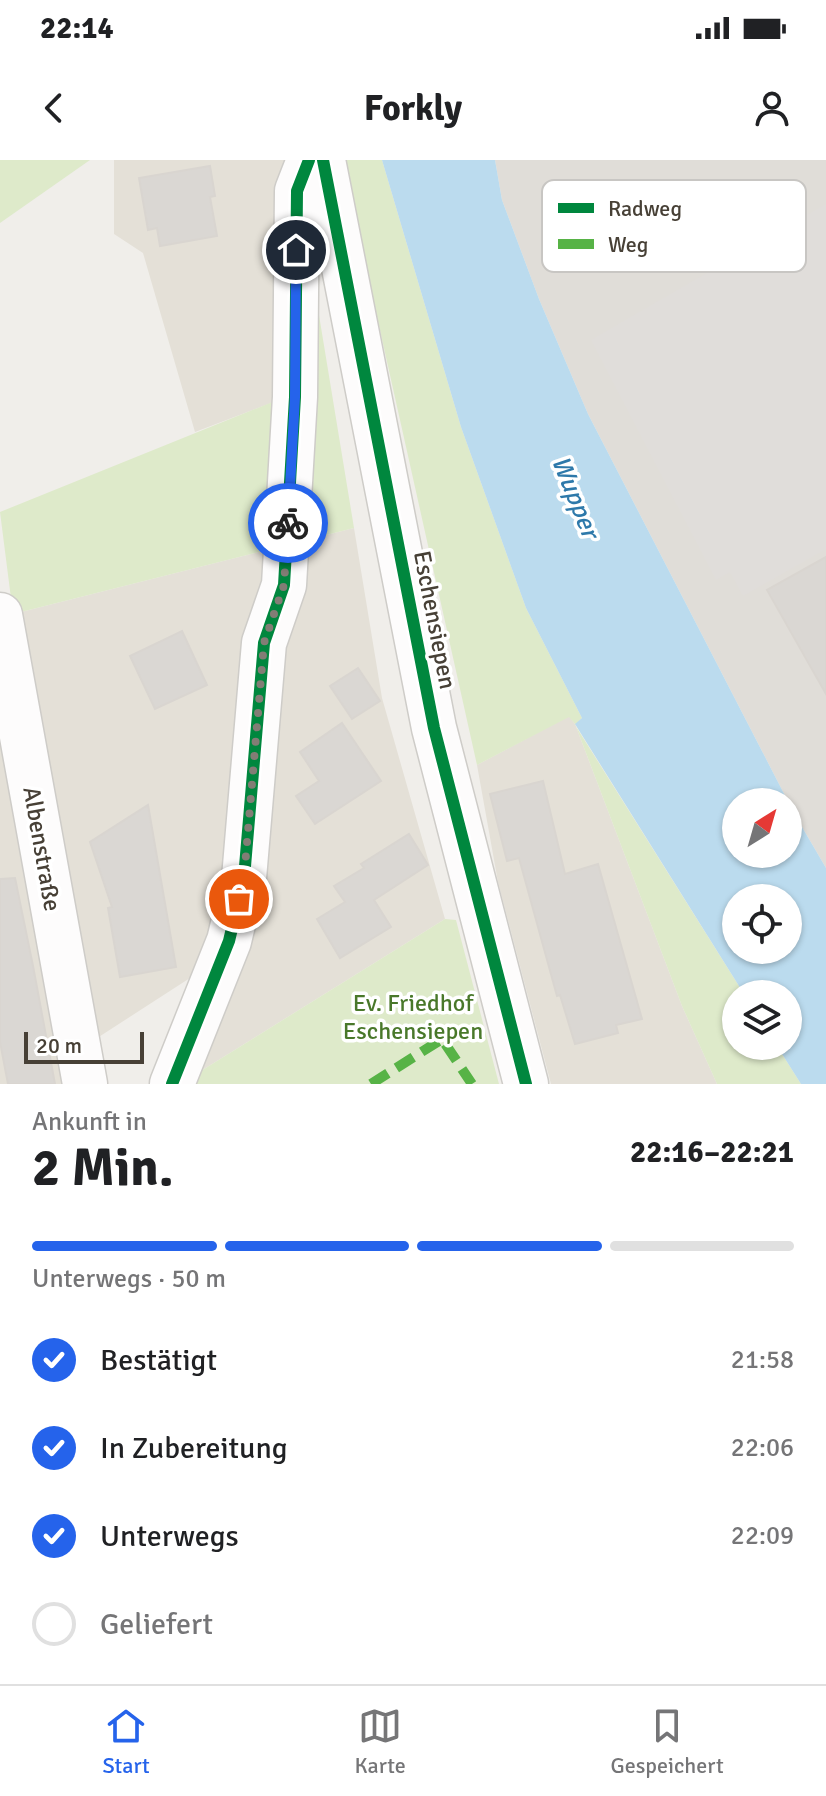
<!DOCTYPE html>
<html lang="de">
<meta charset="utf-8">
<style>
:root{--surface:#fff;--page:#f6f6f6;--text:#202124;--muted:#757577;--line:#e0e0e0;--accent:#2563eb}
body{margin:0;font-family:Signika,sans-serif;background:var(--page);color:var(--text);height:100vh;display:flex;flex-direction:column;font-size:30px;white-space:nowrap}
*{box-sizing:border-box;margin:0}
p{font-size:26px;color:var(--muted)}
.icon{flex:none;width:44px;height:44px;fill:none;stroke:currentColor;stroke-width:2;stroke-linecap:round;stroke-linejoin:round}
.map{position:relative;height:924px;overflow:hidden}
.panel{display:flex;flex-direction:column;background:var(--surface);flex:1}
.panel>*{flex:none}
.needle{width:52px;rotate:37deg}
.tools{position:absolute;left:722px;top:628px;display:grid;gap:16px}
.tools a{display:grid;place-items:center;width:80px;height:80px;border-radius:50%;background:var(--surface);box-shadow:0 2px 6px #0004;font-size:40px}
.scale{position:absolute;left:24px;bottom:20px;width:120px;box-sizing:border-box;padding-left:8px;border:4px solid #474036;border-top:0;font-size:22px;line-height:28px;white-space:nowrap;color:#474036;-webkit-text-stroke:6px #fff;paint-order:stroke}
.pin{position:absolute;display:grid;place-items:center;width:68px;height:68px;color:#fff;margin:-34px;border:4px solid #fff;border-radius:50%;box-shadow:0 2px 8px #0007}
.courier{position:absolute;display:grid;place-items:center;width:80px;height:80px;margin:-40px;border:6px solid #2563eb;border-radius:50%;background:#fff;color:#222;box-shadow:0 2px 10px #0007}
.headline em{font-style:normal;font-weight:700}
.headline div{display:flex;flex-direction:column-reverse}
.headline{display:flex;align-items:center;justify-content:space-between;height:136px;padding:0 32px}
h1{font-size:52px;font-weight:700;line-height:60px}
.bar{display:grid;grid-template-columns:repeat(4,1fr);gap:12px 8px;align-content:center;height:96px;padding:0 32px}
.bar i{height:10px;border-radius:6px;background:var(--line)}
.bar .active{background:var(--accent)}
.bar p{grid-column:span 4}
ol{padding:0 32px;list-style:none}
li{display:flex;align-items:center;gap:24px;height:88px}
li p{margin-inline-start:auto}
li .icon{padding:8px;border-radius:50%;background:var(--accent);color:#fff;stroke-width:4}
li:last-child{color:var(--muted)}
li i{width:44px;height:44px;border:4px solid var(--line);border-radius:50%}
.status{display:flex;justify-content:space-between;align-items:center;height:56px;padding:0 40px;background:var(--surface);direction:ltr}
.status svg{height:22px;fill:currentColor}
header{display:flex;justify-content:space-between;align-items:center;height:104px;padding:0 32px;background:var(--surface);font-size:36px;font-weight:700}
.tab-bar{display:flex;justify-content:space-around;align-items:center;height:112px;border-top:2px solid var(--line);background:var(--surface);font-size:22px;color:var(--muted)}
.tab-bar a{display:grid;justify-items:center;gap:4px}
.tab-bar .active{color:var(--accent)}
.map>svg:first-child{display:block}
</style>
<div class="status"><b>22:14</b><svg viewBox="0 0 49 12"><path d="M0 12V9h3v3zM5 12V6h3v6zM10 12V3h3v9zM15 12V0h3v12zM26 1h20v11H26zM47 4h2v5h-2z"/></svg></div>
<header><svg class="icon" aria-label="back" viewBox="0 0 24 24"><path d="M15 5l-7 7 7 7"/></svg>Forkly<svg class="icon" aria-label="person" viewBox="0 0 24 24"><circle cx="12" cy="8" r="4"/><path d="M4 21q1-7 8-7t8 7"/></svg></header>
<div class="map">
<svg width="826" height="924" viewBox="0 0 826 924">
<rect width="100%" height="100%" fill="#f0eeea"/>
<g fill="#e4e0d7">
<path d="M114 0H284V238L195 272 143 93 114 74Z"/>
<path d="M354 368 382 538 445 759 196 914 241 785 91 882 13 454Z"/>
<path d="M0 542 71 924H0Z"/>
<path d="M569 556 575 564 682 846 717 924H551L498 722 477 605Z"/>
</g>
<path fill="#e0ddd8" d="M495 0H826V708L795 655 588 254 539 139 502 40Z"/>
<g fill="#deeaca">
<path d="M0 0H90L0 63Z"/>
<path d="M342 0H382L461 267 526 448 582 558 575 565 744 834H736V886H777L801 924H717L682 846 575 564 569 557 477 605Z"/>
<path d="M306 76 354 368 13 454 0 352 307 228Z"/>
<path d="M445 759 456 760 499 924H190L196 914Z"/>
</g>
<path fill="#e0ddda" d="M826 44V389L743 436 730 412 716 420 591 180Z"/>
<path fill="#bbdbee" fill-rule="evenodd" d="M382 0H495L502 40 539 139 588 254 795 655 826 708V924H801L777 886H788V834H744L575 564 582 558 526 448 461 267ZM736 642H788V694H736ZM736 738H788V790H736Z"/>
<g fill="#dad7d3" stroke="#d9d5d0" stroke-width="2">
<path d="M210 6 215 36 210 37 217 76 160 86 157 68 148 70 139 18Z"/>
<path d="M826 397V534L767 430Z"/>
<path d="M182 471 207 525 155 549 130 496Z"/>
<path d="M358 508 380 541 352 559 330 526Z"/>
<path d="M342 563 381 621 315 664 296 636 319 621 300 592Z"/>
<path d="M543 621 565 714 598 704 642 859 616 865 618 873 575 884 560 835 557 836 519 698 507 701 490 634Z"/>
<path d="M148 645 176 807 120 817 108 748 112 747 90 682Z"/>
<path d="M409 674 428 705 374 740 391 767 340 798 317 759 345 742 334 726 364 708 361 704Z"/>
<path d="M15 718 33 806 55 924H8L0 882V719Z"/>
</g>
<g fill="none" stroke-linecap="round" stroke-linejoin="round">
<defs>
<g id="minor">
<path d="M323 0 434 568 526 924"/>
<path d="M0 455 85 924"/>
<path d="M172 924 229 781 244 718 264 483 284 425 295 237 297 31 309 0"/>
</g>
</defs>
<use href="#minor" stroke="#ceccc8" stroke-width="47"/>
<use href="#minor" stroke="#fdfcfc" stroke-width="44"/>
<path stroke="#57b346" stroke-width="10" stroke-dasharray="20 10" stroke-linecap="butt" d="M371 924 442 879 472 924"/>
<defs>
<g id="cycleway">
<path d="M323 0 434 568 526 924"/>
<path d="M172 924 229 781 244 718 264 483 284 425 295 237 297 31 309 0"/>
</g>
</defs>
<use href="#cycleway" stroke="#fff" stroke-width="17"/>
<use href="#cycleway" stroke="#00873e" stroke-width="12"/>
</g>
<g fill="none" stroke-linecap="round" stroke-linejoin="round">
<path stroke="#827d75" stroke-width="8" stroke-dasharray="0 14.4" d="M239 739 244 718 264 483 284 425 288 363"/>
<path stroke="#2563eb" stroke-width="10" d="M288 363 295 237 296 90"/>
</g>
<g text-anchor="middle" dominant-baseline="central" stroke-width="7" stroke-linejoin="round" paint-order="stroke">
<g font-size="24" fill="#474036" stroke="#fff">
<text transform="translate(435 460) rotate(79)">Eschensiepen</text>
<text transform="translate(42 689) rotate(80)">Albenstraße</text>
</g>
<g font-size="24" fill="#49782a" stroke="#fff">
<text x="413" y="843">Ev. Friedhof<tspan x="413" dy="28">Eschensiepen</tspan></text>
</g>
<g font-size="26" font-style="italic" fill="#2e79aa" stroke="#fff">
<text transform="translate(575 337) rotate(68)">Wupper</text>
</g>
</g>
<rect x="542" y="20" width="264" height="92" rx="12" fill="#fff" stroke="#c8c6c3" stroke-width="2"/>
<rect x="558" y="43" width="36" height="10" fill="#00873e"/>
<rect x="558" y="79" width="36" height="10" fill="#57b346"/>
<g font-size="22" fill="#474036">
<text x="608" y="56">Radweg</text>
<text x="608" y="92">Weg</text>
</g>
</svg>
<div class="tools">
<a><svg class="needle" viewBox="-14 -14 28 28"><path d="M0-13l5 13h-10z" fill="#e53935"/><path d="M0 13l5-13h-10z" fill="#757577"/></svg></a>
<a><svg class="icon" aria-label="locate" viewBox="0 0 24 24"><circle cx="12" cy="12" r="6"/><path d="M12 2v4M12 18v4M2 12h4M18 12h4"/></svg></a>
<a><svg class="icon" aria-label="layers" viewBox="0 0 24 24"><path d="M12 4l9 5-9 5-9-5zM3 14l9 5 9-5"/></svg></a>
</div>
<div class="scale">20 m</div>
<div class="pin" style="left:239px;top:739px;background:#ea580c"><svg class="icon" aria-label="bag" viewBox="0 0 24 24"><path d="M5 8h14l-1 12H6zM9 8a3 3 0 0 1 6 0"/></svg></div>
<div class="pin" style="left:296px;top:90px;background:#1f2937"><svg class="icon" aria-label="home" viewBox="0 0 24 24"><path d="M3 11l9-7 9 7M6 9v11h12V9"/></svg></div>
<div class="courier" style="left:288px;top:363px"><svg class="icon" aria-label="bike" viewBox="0 0 24 24"><circle cx="6" cy="16" r="4"/><circle cx="18" cy="16" r="4"/><path d="M6 16l4-8h5l3 8M10 8l3 8H6M13 5h3"/></svg></div>
</div>
<section class="panel">
<div class="headline"><div><h1>2 Min.</h1><p>Ankunft in</p></div><em>22:16–22:21</em></div>
<div class="bar"><i class="active"></i><i class="active"></i><i class="active"></i><i></i><p>Unterwegs · 50 m</p></div>
<ol>
<li><svg class="icon" aria-label="check" viewBox="0 0 24 24"><path d="M5 12l5 5 9-10"/></svg>Bestätigt<p>21:58</p></li>
<li><svg class="icon" aria-label="check" viewBox="0 0 24 24"><path d="M5 12l5 5 9-10"/></svg>In Zubereitung<p>22:06</p></li>
<li><svg class="icon" aria-label="check" viewBox="0 0 24 24"><path d="M5 12l5 5 9-10"/></svg>Unterwegs<p>22:09</p></li>
<li><i></i>Geliefert</li>
</ol>
</section>
<nav class="tab-bar">
<a class="active"><svg class="icon" aria-label="home" viewBox="0 0 24 24"><path d="M3 11l9-7 9 7M6 9v11h12V9"/></svg>Start</a>
<a><svg class="icon" aria-label="map" viewBox="0 0 24 24"><path d="M3 6l6-2 6 2 6-2v14l-6 2-6-2-6 2zM9 4v14M15 6v14"/></svg>Karte</a>
<a><svg class="icon" aria-label="saved" viewBox="0 0 24 24"><path d="M7 4h10v16l-5-4-5 4z"/></svg>Gespeichert</a>
</nav>
